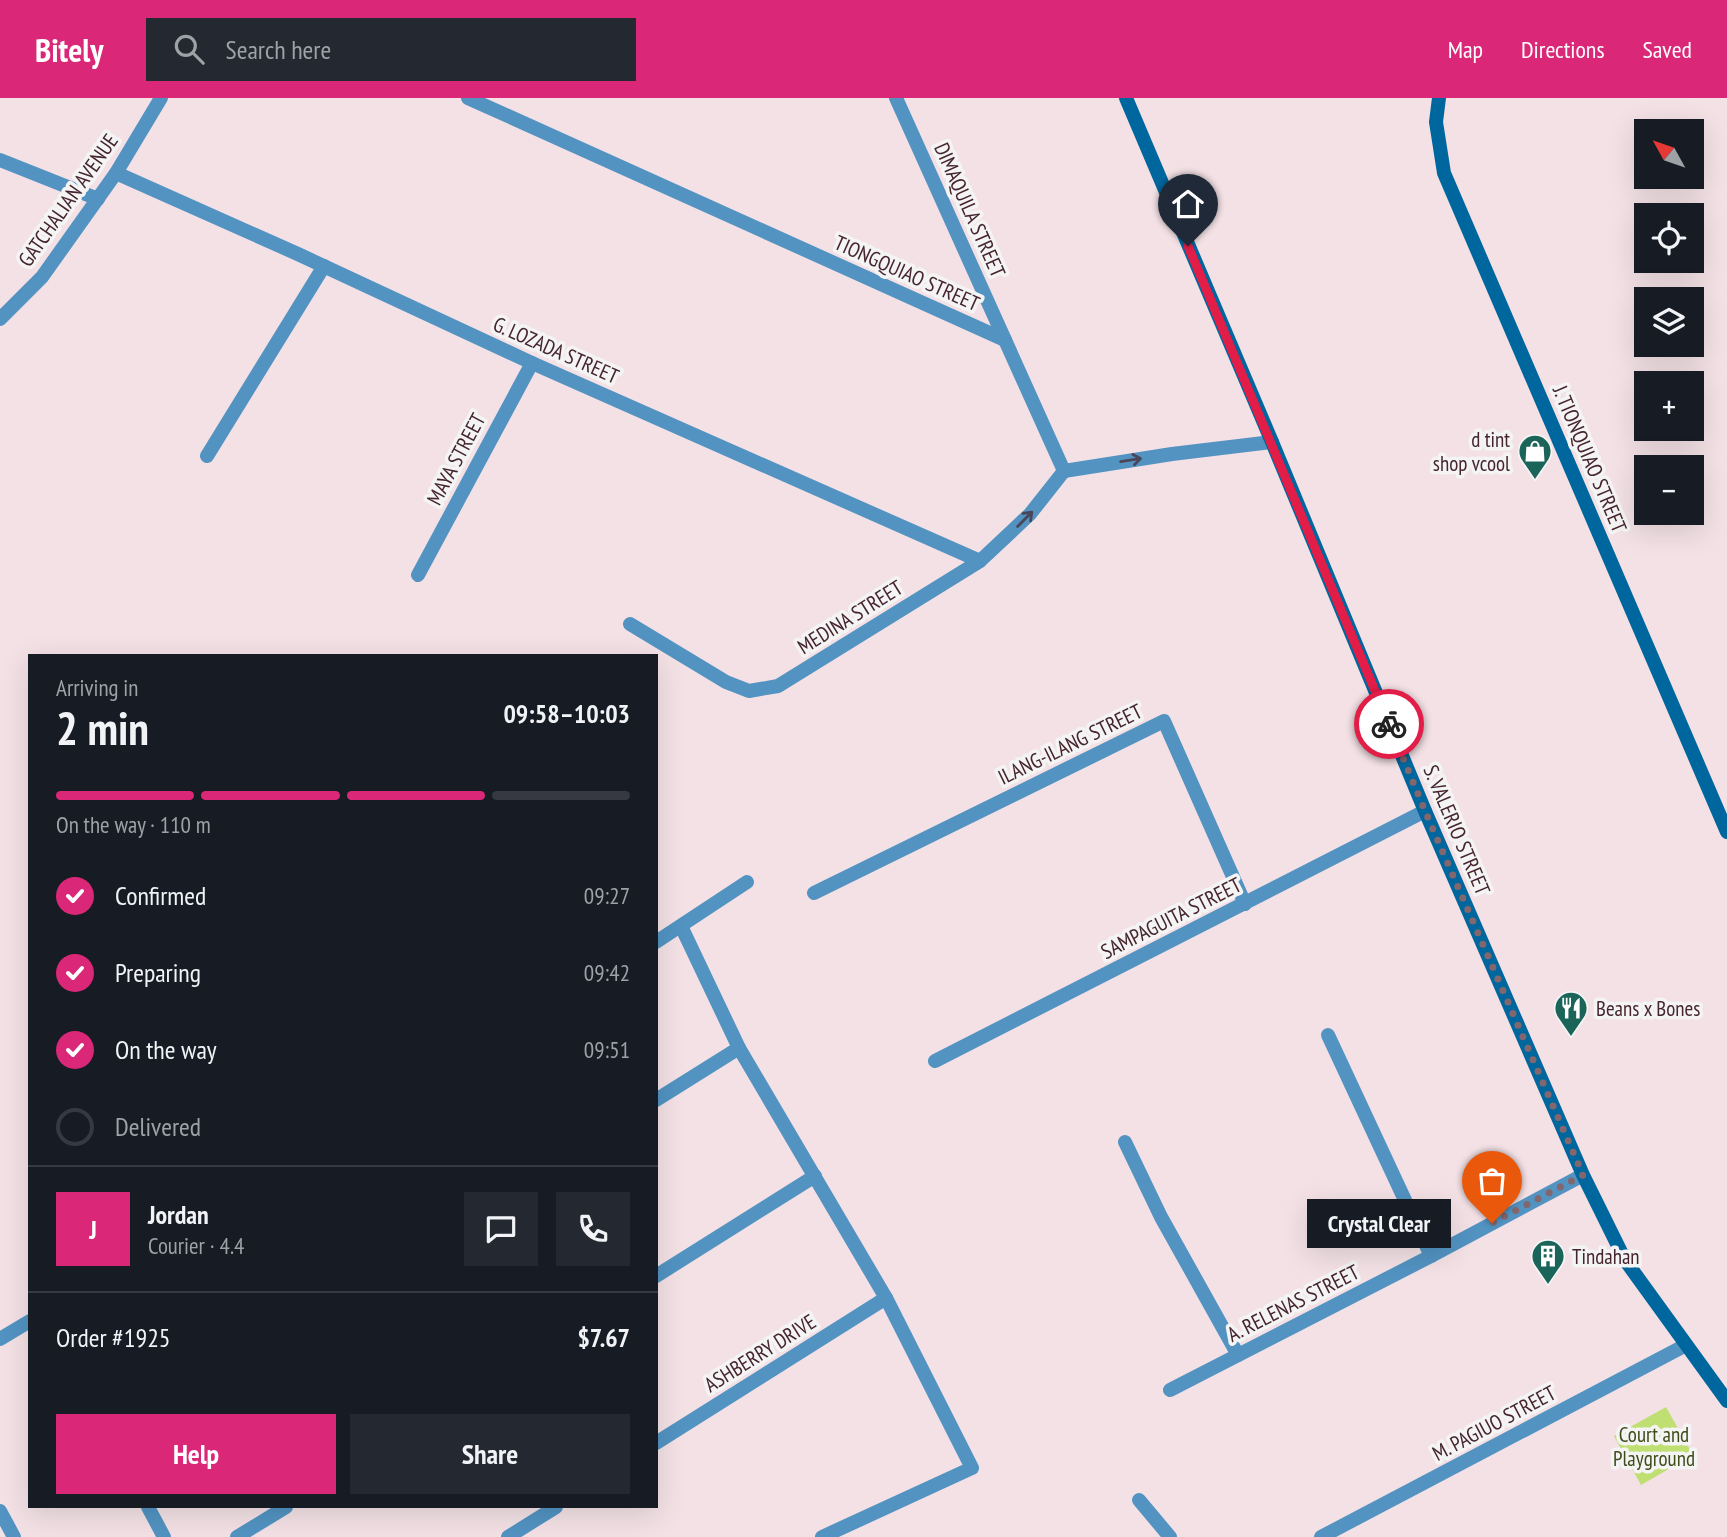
<!DOCTYPE html>
<meta charset="utf-8">
<style>
:root{--surface:#171b24;--page:#242831;--text:#f1f3f6;--muted:#9ea1a6;--line:#363941;--accent:#db2777}
body{margin:0;font-family:"PT Sans Narrow",sans-serif;background:var(--page);color:var(--text);height:100vh;display:flex;flex-direction:column;font-size:26px;white-space:nowrap}
*{box-sizing:border-box;margin:0}
p{font-size:23px;color:var(--muted)}
.icon{flex:none;width:38px;height:38px;fill:none;stroke:currentColor;stroke-width:2;stroke-linecap:round;stroke-linejoin:round}
.map{position:relative;flex:1;overflow:hidden}
.side{position:absolute;left:28px;top:556px;width:630px;height:854px;display:flex;flex-direction:column;background:var(--surface);border-radius:0px;box-shadow:0 7px 28px #0002}
.side>*{flex:none}
.needle{width:46px;rotate:310deg}
.tools{position:absolute;left:1634px;top:21px;display:grid;gap:14px}
.tools a{display:grid;place-items:center;width:70px;height:70px;border-radius:0px;background:var(--surface);box-shadow:0 7px 28px #0002;font-size:35px}
.pin{position:absolute;display:grid;place-items:center;width:60px;height:60px;color:#fff;margin:-72px -30px;border-radius:50% 50% 50% 0;rotate:-45deg;box-shadow:0 0 7px #0007}
.pin .icon{rotate:45deg}
.courier{position:absolute;display:grid;place-items:center;width:70px;height:70px;margin:-35px;border:5px solid #e11d48;border-radius:50%;background:#fff;color:#222;box-shadow:0 2px 9px #0007}
.bubble{position:absolute;height:49px;border-radius:0px;background:var(--surface);box-shadow:0 7px 28px #0002;font-size:23px;font-weight:700;line-height:49px;text-align:center}
.head em{font-style:normal;font-weight:700}
.head div{display:flex;flex-direction:column-reverse}
.head{display:flex;align-items:center;justify-content:space-between;height:119px;padding:0 28px}
h1{font-size:46px;font-weight:700;line-height:52px}
.bar{display:grid;grid-template-columns:repeat(4,1fr);gap:10px 7px;align-content:center;height:84px;padding:0 28px}
.bar i{height:9px;border-radius:5px;background:var(--line)}
.bar .selected{background:var(--accent)}
.bar p{grid-column:span 4}
.line{display:flex;align-items:center;gap:18px;padding:0 28px;border-top:2px solid var(--line)}
.line div{flex:1}
.round{display:grid;place-items:center;flex:none;width:74px;height:74px;border-radius:0px;background:var(--page)}
ol{padding:0 28px;list-style:none}
li{display:flex;align-items:center;gap:21px;height:77px}
li p{margin-inline-start:auto}
li .icon{padding:7px;border-radius:50%;background:var(--accent);color:#fff;stroke-width:4}
li:last-child{color:var(--muted)}
li i{width:38px;height:38px;border:4px solid var(--line);border-radius:50%}
.button{display:flex;gap:14px;margin-top:auto;padding:14px 28px}
.button a{flex:1;height:80px;border-radius:0px;background:var(--accent);color:#fff;font-size:28px;font-weight:700;line-height:80px;text-align:center}
.button a+a{background:var(--page);color:var(--text)}
header{display:flex;align-items:center;gap:42px;box-sizing:border-box;height:98px;padding:0 35px;background:var(--accent);color:#fff}
header strong{font-size:33px}
nav{display:flex;gap:38px;margin-inline-start:auto;font-size:24px}
.search{width:490px;height:63px;background:var(--page);display:flex;align-items:center;gap:18px;box-sizing:border-box;padding:0 24px;border-radius:0px;color:var(--muted);font-size:26px}
.map>svg:first-child{display:block}
</style>
<header>
<strong>Bitely</strong>
<div class="search"><svg class="icon" aria-label="search" viewBox="0 0 24 24"><circle cx="10" cy="10" r="6"/><path d="M15 15l6 6"/></svg>Search here</div>
<nav><a>Map</a><a>Directions</a><a>Saved</a></nav>
</header>
<div class="map">
<svg width="1727" height="1439" viewBox="0 0 1727 1439">
<rect width="100%" height="100%" fill="#f3e1e5"/>
<path fill="#c0df72" d="M1666 1309 1693 1357 1641 1387 1614 1338Z"/>
<g fill="none" stroke-linecap="round" stroke-linejoin="round">
<g stroke="#5293c2" stroke-width="14">
<path d="M468 0 1005 242"/>
<path d="M896 0 1064 373"/>
<path d="M0 62 98 101"/>
<path d="M116 75 300 157 532 265 980 463"/>
<path d="M0 221 42 179 116 75 161 0"/>
<path d="M207 358 324 168"/>
<path d="M1064 373 1172 356 1272 344"/>
<path d="M418 477 532 265"/>
<path d="M630 526 726 584 749 593 778 588 980 463 1030 416 1064 373"/>
<path d="M814 795 1164 623 1245 806"/>
<path d="M681 828 739 950 886 1200 972 1370 822 1439"/>
<path d="M656 844 747 784"/>
<path d="M1328 937 1431 1158"/>
<path d="M935 963 1425 713"/>
<path d="M656 1002 739 950"/>
<path d="M1125 1044 1161 1119 1238 1257"/>
<path d="M656 1178 815 1078"/>
<path d="M0 1241 30 1223"/>
<path d="M1170 1292 1431 1158 1583 1077"/>
<path d="M656 1345 886 1200"/>
<path d="M1139 1402 1170 1439"/>
<path d="M148 1409 164 1439"/>
<path d="M0 1413 14 1439"/>
<path d="M237 1439 286 1409"/>
<path d="M508 1439 556 1409"/>
<path d="M1321 1439 1686 1247"/>
</g>
<g stroke="#00679e" stroke-width="14">
<path d="M1126 0 1272 344 1425 713 1583 1077 1625 1162 1727 1303"/>
<path d="M1439 0 1436 24 1444 75 1727 734"/>
</g>
</g>
<defs><path id="oneway-shaft" d="M-6 0H5M1.5-3L5.5 0L1.5 3" fill="none" stroke-width="1.6" stroke-linecap="round" stroke-linejoin="round" transform="scale(1.75)"/></defs>
<g stroke="#4a465a">
<use href="#oneway-shaft" transform="translate(1131 362) rotate(-9)"/>
<use href="#oneway-shaft" transform="translate(1025 421) rotate(-45)"/>
</g>
<g fill="none" stroke-linecap="round" stroke-linejoin="round">
<path stroke="#83676e" stroke-width="7" stroke-dasharray="0 12.6" d="M1389 626 1425 713 1583 1077 1492 1125"/>
<path stroke="#e11d48" stroke-width="9" d="M1188 148 1389 626"/>
</g>
<defs>
<symbol id="shop-pin" viewBox="-11 -11 22 30"><path d="M0 17L-7.5 6A9.5 9.5 0 1 1 7.5 6Z" fill="#1a645a" stroke="#f4f4f4"/><path d="M-5-2.5h2.3a2.7 3.5 0 0 1 5.4 0H5L5.5 6h-11ZM-1.5-2.5h3a1.5 2.3 0 0 0-3 0Z" fill="#fff"/></symbol>
<symbol id="restaurant-pin" viewBox="-11 -11 22 30"><path d="M0 17L-7.5 6A9.5 9.5 0 1 1 7.5 6Z" fill="#1a645a" stroke="#f4f4f4"/><path d="M-5-6h1v4h1v-4h1v4h1v-4h1v5L-1.5 .5V6h-2V.5L-5-1ZM5-6V6H3V1.5H1.5Q1.5-4 5-6Z" fill="#fff"/></symbol>
<symbol id="building-pin" viewBox="-11 -11 22 30"><path d="M0 17L-7.5 6A9.5 9.5 0 1 1 7.5 6Z" fill="#1a645a" stroke="#f4f4f4"/><path d="M-4-6H4V6H1V3H-1V6H-4ZM-2.5-4.3h1.7v1.8h-1.7ZM.8-4.3h1.7v1.8H.8ZM-2.5-1h1.7V.8h-1.7ZM.8-1h1.7V.8H.8Z" fill="#fff"/></symbol>
</defs>
<g fill-rule="evenodd">
<use href="#shop-pin" x="1516" y="334" width="38" height="52"/>
<use href="#restaurant-pin" x="1552" y="891" width="38" height="52"/>
<use href="#building-pin" x="1529" y="1139" width="38" height="52"/>
</g>
<g text-anchor="middle" dominant-baseline="central" stroke-width="7" stroke-linejoin="round" paint-order="stroke">
<g font-size="21" fill="#46252e" stroke="#f4f4f4">
<text transform="translate(68 102) rotate(-55)">GATCHALIAN AVENUE</text>
<text transform="translate(970 112) rotate(66)">DIMAQUILA STREET</text>
<text transform="translate(907 175) rotate(24)">TIONGQUIAO STREET</text>
<text transform="translate(556 252) rotate(24)">G. LOZADA STREET</text>
<text transform="translate(456 361) rotate(-62)">MAYA STREET</text>
<text transform="translate(1590 361) rotate(67)">J. TIONQUIAO STREET</text>
<text transform="translate(850 519) rotate(-32)">MEDINA STREET</text>
<text transform="translate(1070 646) rotate(-26)">ILANG-ILANG STREET</text>
<text transform="translate(1457 732) rotate(67)">S. VALERIO STREET</text>
<text transform="translate(1171 820) rotate(-27)">SAMPAGUITA STREET</text>
<text transform="translate(1293 1205) rotate(-27)">A. RELENAS STREET</text>
<text transform="translate(760 1255) rotate(-32)">ASHBERRY DRIVE</text>
<text transform="translate(1494 1325) rotate(-28)">M. PAGIUO STREET</text>
</g>
<g font-size="21" fill="#46252e" stroke="#f4f4f4" text-anchor="start">
<text x="1510" y="341" text-anchor="end">d tint<tspan x="1510" dy="24">shop vcool</tspan></text>
<text x="1596" y="910">Beans x Bones</text>
<text x="1572" y="1158">Tindahan</text>
</g>
<g font-size="21" fill="#404d1b" stroke="#f4f4f4">
<text x="1654" y="1336">Court and<tspan x="1654" dy="24">Playground</tspan></text>
</g>
</g>
</svg>
<div class="tools">
<a><svg class="needle" viewBox="-14 -14 28 28"><path d="M0-13l5 13h-10z" fill="#e53935"/><path d="M0 13l5-13h-10z" fill="#9ea1a6"/></svg></a>
<a><svg class="icon" aria-label="locate" viewBox="0 0 24 24"><circle cx="12" cy="12" r="6"/><path d="M12 2v4M12 18v4M2 12h4M18 12h4"/></svg></a>
<a><svg class="icon" aria-label="layers" viewBox="0 0 24 24"><path d="M12 4l9 5-9 5-9-5zM3 14l9 5 9-5"/></svg></a>
<a>+</a>
<a>−</a>
</div>
<div class="pin" style="left:1492px;top:1125px;background:#ea580c"><svg class="icon" aria-label="bag" viewBox="0 0 24 24"><path d="M5 8h14l-1 12H6zM9 8a3 3 0 0 1 6 0"/></svg></div>
<div class="pin" style="left:1188px;top:148px;background:#1f2937"><svg class="icon" aria-label="home" viewBox="0 0 24 24"><path d="M3 11l9-7 9 7M6 9v11h12V9"/></svg></div>
<div class="courier" style="left:1389px;top:626px"><svg class="icon" aria-label="bike" viewBox="0 0 24 24"><circle cx="6" cy="16" r="4"/><circle cx="18" cy="16" r="4"/><path d="M6 16l4-8h5l3 8M10 8l3 8H6M13 5h3"/></svg></div>
<div class="bubble" style="left:1307px;top:1101px;width:144px">Crystal Clear</div>
<section class="side">
<div class="head"><div><h1>2 min</h1><p>Arriving in</p></div><em>09:58–10:03</em></div>
<div class="bar"><i class="selected"></i><i class="selected"></i><i class="selected"></i><i></i><p>On the way · 110 m</p></div>
<ol>
<li><svg class="icon" aria-label="check" viewBox="0 0 24 24"><path d="M5 12l5 5 9-10"/></svg>Confirmed<p>09:27</p></li>
<li><svg class="icon" aria-label="check" viewBox="0 0 24 24"><path d="M5 12l5 5 9-10"/></svg>Preparing<p>09:42</p></li>
<li><svg class="icon" aria-label="check" viewBox="0 0 24 24"><path d="M5 12l5 5 9-10"/></svg>On the way<p>09:51</p></li>
<li><i></i>Delivered</li>
</ol>
<div class="line" style="height:126px"><b class="round" style="background:var(--accent);color:#fff">J</b><div><b>Jordan</b><p>Courier · 4.4</p></div><a class="round"><svg class="icon" aria-label="chat" viewBox="0 0 24 24"><path d="M4 5h16v11H9l-5 4z"/></svg></a><a class="round"><svg class="icon" aria-label="phone" viewBox="0 0 24 24"><path d="M5 4h4l2 5-3 2q2 4 5 5l2-3 5 2v4C11 20 4 13 5 4z"/></svg></a></div>
<div class="line" style="height:91px"><div>Order #1925</div><b>$7.67</b></div>
<div class="button"><a>Help</a><a>Share</a></div>
</section>
</div>
